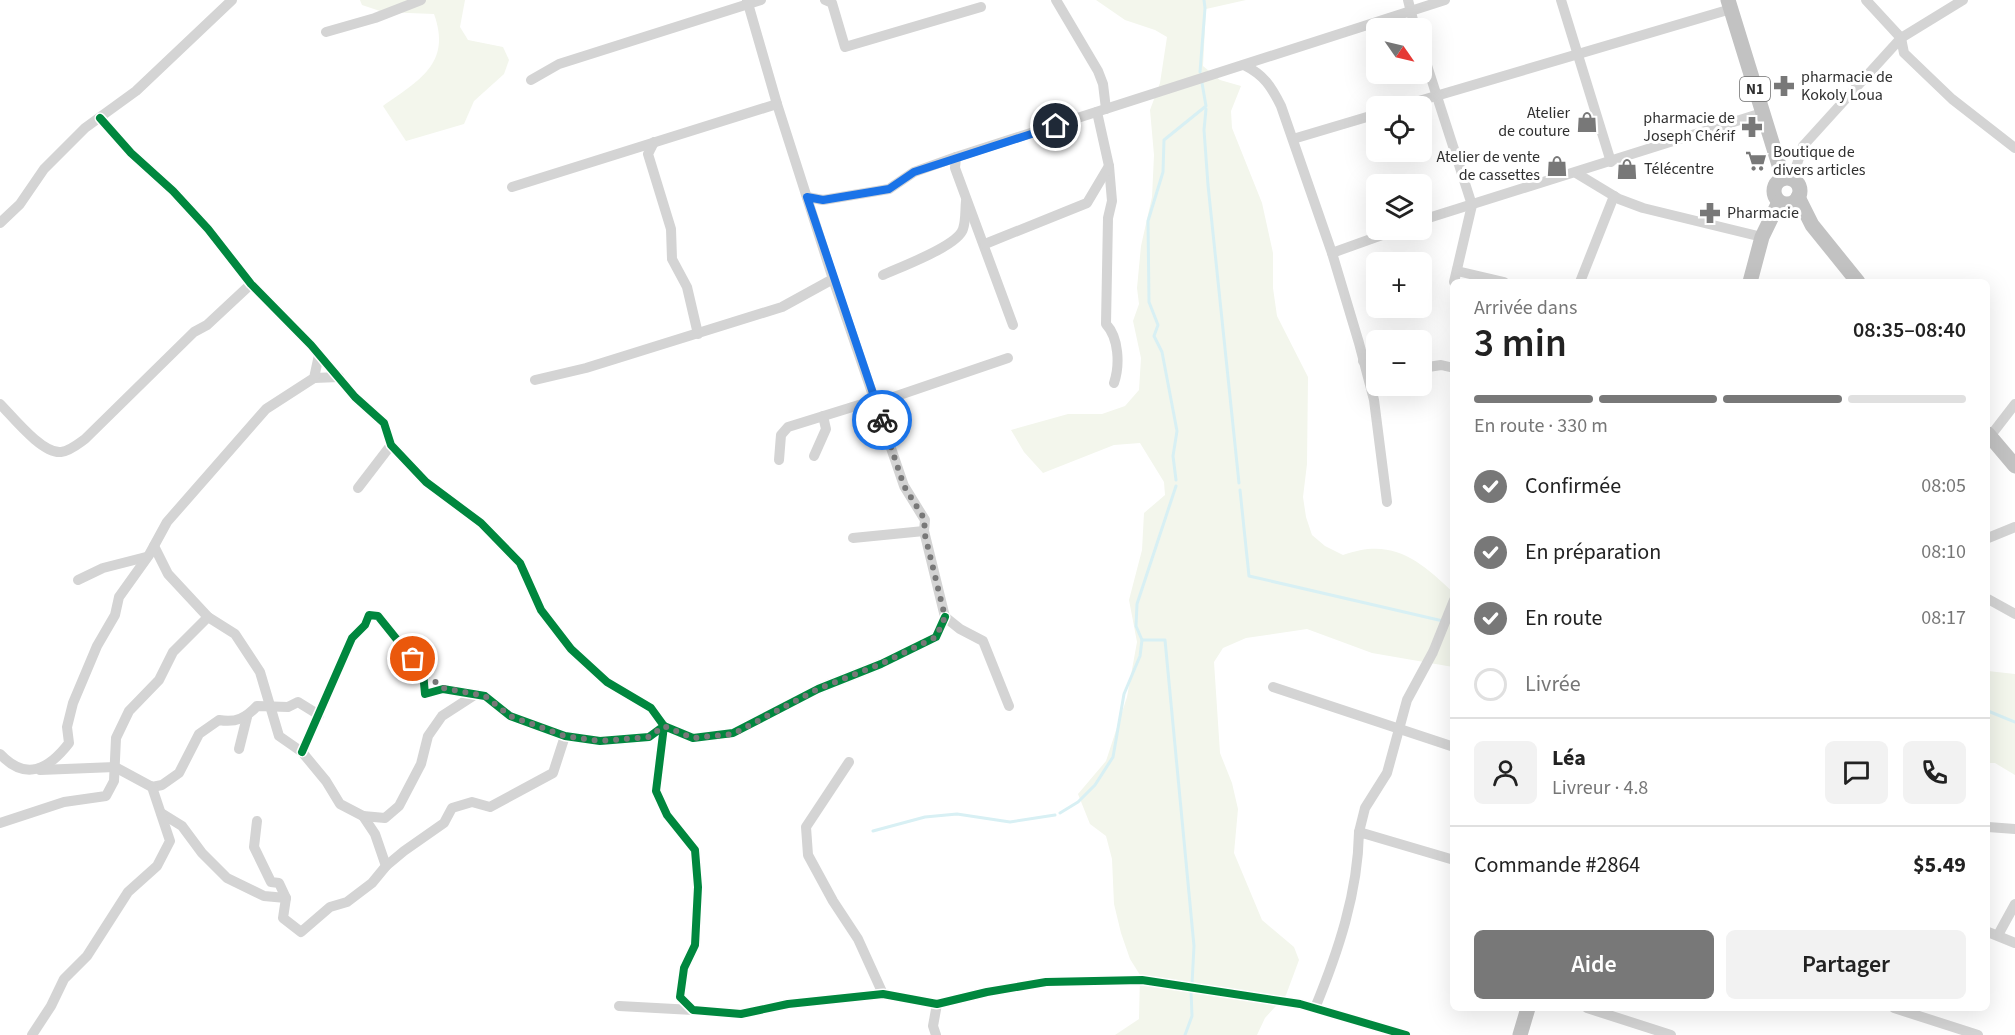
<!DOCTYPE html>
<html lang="fr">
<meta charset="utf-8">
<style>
:root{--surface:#fff;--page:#f2f2f2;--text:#222;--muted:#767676;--line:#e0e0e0;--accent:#787878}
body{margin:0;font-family:"Source Sans 3",sans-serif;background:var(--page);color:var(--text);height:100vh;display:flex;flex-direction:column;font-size:22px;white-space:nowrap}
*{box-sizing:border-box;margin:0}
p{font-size:20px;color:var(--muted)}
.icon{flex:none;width:33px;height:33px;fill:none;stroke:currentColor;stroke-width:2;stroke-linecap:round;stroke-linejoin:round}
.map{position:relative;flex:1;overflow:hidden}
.panel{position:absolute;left:1450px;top:279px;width:540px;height:732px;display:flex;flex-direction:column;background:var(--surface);border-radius:9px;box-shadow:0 6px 24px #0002}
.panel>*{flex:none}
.needle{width:39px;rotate:124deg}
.buttons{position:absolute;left:1366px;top:18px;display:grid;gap:12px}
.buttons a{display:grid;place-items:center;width:66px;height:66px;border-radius:9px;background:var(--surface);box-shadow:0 6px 24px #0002;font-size:30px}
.pin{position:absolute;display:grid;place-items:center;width:51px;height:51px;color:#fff;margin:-26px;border:3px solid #fff;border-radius:50%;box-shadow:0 2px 6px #0007}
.courier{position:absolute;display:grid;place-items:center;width:60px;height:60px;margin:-30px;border:4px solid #1a73e8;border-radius:50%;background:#fff;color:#222;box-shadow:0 2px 8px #0007}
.head em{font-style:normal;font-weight:600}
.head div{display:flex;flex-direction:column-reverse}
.head{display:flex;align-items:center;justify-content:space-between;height:102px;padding:0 24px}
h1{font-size:39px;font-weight:600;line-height:45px}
.bar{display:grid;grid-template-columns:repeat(4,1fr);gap:9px 6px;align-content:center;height:72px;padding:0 24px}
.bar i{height:8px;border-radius:4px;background:var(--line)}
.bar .current{background:var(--accent)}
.bar p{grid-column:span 4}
.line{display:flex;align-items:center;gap:15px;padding:0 24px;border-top:2px solid var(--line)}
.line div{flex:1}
.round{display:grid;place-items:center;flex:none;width:63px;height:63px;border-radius:9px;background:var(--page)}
ol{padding:0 24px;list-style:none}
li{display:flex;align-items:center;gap:18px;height:66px}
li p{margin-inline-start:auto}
li .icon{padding:6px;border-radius:50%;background:var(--accent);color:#fff;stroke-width:4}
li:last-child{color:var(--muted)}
li i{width:33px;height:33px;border:3px solid var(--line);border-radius:50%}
.button{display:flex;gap:12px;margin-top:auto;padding:12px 24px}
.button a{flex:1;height:69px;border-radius:9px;background:var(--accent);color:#fff;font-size:24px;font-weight:600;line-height:69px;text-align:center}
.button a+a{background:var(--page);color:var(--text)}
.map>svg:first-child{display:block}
</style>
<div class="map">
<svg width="2015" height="1035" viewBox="0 0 2015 1035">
<rect width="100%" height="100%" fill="#fff"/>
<g fill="#f3f6ec">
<path d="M360 0H465L460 27 468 40 503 47 509 60 504 74 474 101 464 124 406 141 383 106C419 80 452 64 434 14L383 12 362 5Z"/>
<path d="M1096 0H1246L1206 9 1203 66 1220 80 1241 86 1231 111 1232 128 1262 203 1273 253V288L1277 316 1308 377 1307 464 1303 497 1306 517 1312 535 1325 546 1343 555C1393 537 1419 560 1454 593L1453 667 1372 653 1307 629 1246 638 1223 648 1214 662 1220 753 1232 783 1238 809 1234 853 1262 920 1294 947 1299 960 1286 995 1265 1018 1257 1035H1115L1139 1019 1140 975 1130 959 1121 933 1114 904 1112 859 1106 836 1090 824 1078 794 1106 761 1127 697 1137 642 1129 600 1142 550 1144 513 1165 495 1164 482 1140 443 1114 445 1043 473 1024 452 1011 430 1068 414H1102L1125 406 1139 390 1141 358 1133 321 1139 304 1137 288 1141 246 1152 197 1154 155 1150 110 1160 83 1167 37 1155 30 1125 20Z"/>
<path d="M1988 671 2015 674V775L1995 763H1988Z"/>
</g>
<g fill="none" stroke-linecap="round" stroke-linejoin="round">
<g stroke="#d8f0f4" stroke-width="3">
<path d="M1200 72 1205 8 1204 0"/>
<path d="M1206 109 1204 130 1208 185 1239 483"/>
<path d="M1176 480 1173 456 1177 431 1162 352 1154 336 1158 325 1149 302 1148 221 1163 172 1164 140 1206 106 1202 83"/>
<path d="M1240 490 1249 576 1443 621"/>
<path d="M1142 640H1165L1194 946 1192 984"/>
<path d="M1988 711 2015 722"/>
<path d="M1060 813 1078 802 1095 785 1113 757 1124 694 1140 656 1142 640 1136 626 1137 604 1176 486"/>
<path d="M873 831 925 817 957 814 1010 822 1055 815"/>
<path d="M1185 1035 1192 1016 1191 990"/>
</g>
<g stroke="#d4d4d4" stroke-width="10">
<path d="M747 0 777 104 833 279 904 486 925 520 924 531 945 617 960 629 983 641 1009 706"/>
<path d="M825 0 832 3 845 47 981 7"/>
<path d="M1056 0 1098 71 1103 84 1106 109"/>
<path d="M1408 0 1415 28"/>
<path d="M1561 0 1611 162"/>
<path d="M1866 0 1901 38 1904 53 1929 77 1952 99 2015 148"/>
<path d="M326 32 375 18 421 0"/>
<path d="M1422 50 1472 205 1454 282"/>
<path d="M1244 65C1264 75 1271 86 1281 106L1332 253 1359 343 1374 400 1387 502"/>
<path d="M531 80 559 64 761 0"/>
<path d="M1402 106 1731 9"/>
<path d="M1097 112 1109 166 1112 201 1108 218 1106 324C1119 338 1120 365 1114 383"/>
<path d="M100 118 131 153 173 191 208 229 251 284 311 345 355 397 384 423 391 445 426 482 481 523 520 563 541 610 571 649 607 682 651 708 664 726 649 737 600 741 565 736 510 716 485 696 443 689 425 694 423 672 378 616 369 615 365 625 352 638 302 752"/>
<path d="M1293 139 1377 114"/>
<path d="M654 142 648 154 671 229 672 259 687 287 698 334"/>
<path d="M956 157 955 168 1013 325"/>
<path d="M1576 173 1619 199 1643 208 1762 237"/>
<path d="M1792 179 1803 146 1901 38 1963 0"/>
<path d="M512 187 777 104"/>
<path d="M807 197 823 200 889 189 914 172 956 157 1445 0"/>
<path d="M1422 220 1762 113"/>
<path d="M0 223 20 204 44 169 85 128 136 91 232 0"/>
<path d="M985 244 1087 203 1109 166"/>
<path d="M1332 253 1396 230"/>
<path d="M1457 271 1504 282"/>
<path d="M883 275C900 267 958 246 963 229 966 220 965 210 966 201"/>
<path d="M1580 282 1614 196"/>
<path d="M1363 361 1377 363"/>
<path d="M1422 368 1441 365 1454 368"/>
<path d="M314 378 339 377"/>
<path d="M535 380 586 368 782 307 833 279"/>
<path d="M876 403 1008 358"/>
<path d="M0 404C13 417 42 454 61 452 70 451 78 444 85 439L194 332 207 325 251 284"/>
<path d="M1988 439 2015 404"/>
<path d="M814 456 826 429 823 416"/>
<path d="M779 460 781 435 788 427 875 400"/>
<path d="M358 488 391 445"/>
<path d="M853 538 924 531"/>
<path d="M1988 538 2015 527"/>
<path d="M78 580 103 568 146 557"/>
<path d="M1988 599 2015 614"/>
<path d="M208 617 235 634 260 672 279 736 302 752 326 781 340 804 363 816 375 834 386 866"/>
<path d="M945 617 936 637 881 664 818 689 733 733 693 738 664 726 656 791 667 815 695 850 698 887 695 945 684 968 680 997 693 1010 741 1014 788 1004 883 994 937 1004 987 992 1046 982 1142 980 1300 1004 1406 1035"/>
<path d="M1273 687 1454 747"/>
<path d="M239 749 247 717"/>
<path d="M0 754C26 782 49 769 69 743L67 727 73 703 97 646 115 615 119 597 149 555 167 522 266 409 314 378 319 355"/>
<path d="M849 762 806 827 808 855 833 901 858 939 883 994"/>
<path d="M40 770 115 767 152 787 162 785 179 773 199 734 219 720C236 723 246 718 257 706L288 707 298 702 319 715"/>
<path d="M161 813 182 826 202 853 227 878 264 896 286 898"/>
<path d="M363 816 385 818 399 806 421 764 428 736 442 716 476 694"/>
<path d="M257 821 254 847 271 882 279 883 286 898 283 918 301 932 330 907 347 902 372 883 386 866 404 851 444 823 452 808 472 802 490 807 553 773 565 736"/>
<path d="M0 823 64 802 106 796 114 781 116 738 129 711 159 680 173 652 208 617 168 574 154 546"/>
<path d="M1988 827 2015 829"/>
<path d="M1359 832 1365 808 1387 773 1407 700 1433 652 1454 600"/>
<path d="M1988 932 2015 943"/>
<path d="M1998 935 2015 904"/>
<path d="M619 1006 693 1010"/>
<path d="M1315 1008C1338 952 1358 893 1359 832L1454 860"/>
<path d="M1587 1008 1671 1035"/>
<path d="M1894 1008 1978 1035"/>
<path d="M32 1035 51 1006 64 979 87 956 128 892 157 866 170 841 152 787"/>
<path d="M936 1035 933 1026 937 1004"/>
</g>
<g stroke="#c2c2c2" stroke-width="15">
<path d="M1728 0 1783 178"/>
<circle cx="1787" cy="191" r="13"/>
<path d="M1798 197 1812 225 1858 282"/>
<path d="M1750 282 1762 237 1779 202"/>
<path d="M1988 434 2015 466"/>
<path d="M1520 1035 1528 1008"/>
</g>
<defs>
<g id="cycleway">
<path d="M100 118 131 153 173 191 208 229 251 284 311 345 355 397 384 423 391 445 426 482 481 523 520 563 541 610 571 649 607 682 651 708 664 726 649 737 600 741 565 736 510 716 485 696 443 689 425 694 423 672 378 616 369 615 365 625 352 638 302 752"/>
<path d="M945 617 936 637 881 664 818 689 733 733 693 738 664 726 656 791 667 815 695 850 698 887 695 945 684 968 680 997 693 1010 741 1014 788 1004 883 994 937 1004 987 992 1046 982 1142 980 1300 1004 1406 1035"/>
</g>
</defs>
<use href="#cycleway" stroke="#fff" stroke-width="11"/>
<use href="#cycleway" stroke="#00873e" stroke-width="8"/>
</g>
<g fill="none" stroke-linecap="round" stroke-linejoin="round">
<path stroke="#787878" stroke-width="6" stroke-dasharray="0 10.8" d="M413 659 423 672 443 688 485 696 510 716 565 736 600 741 649 737 664 726 693 738 733 734 818 689 881 664 936 637 945 617 924 531 925 520 904 486 882 420"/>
<path stroke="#1a73e8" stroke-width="8" d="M882 420 807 197 823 200 889 189 914 172 1056 126"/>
</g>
<defs>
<symbol id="pharmacy-bare" viewBox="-9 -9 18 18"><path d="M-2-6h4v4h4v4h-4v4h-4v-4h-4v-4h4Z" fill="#787878" stroke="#fff" stroke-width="2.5" paint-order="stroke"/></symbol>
<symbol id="shop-bare" viewBox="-9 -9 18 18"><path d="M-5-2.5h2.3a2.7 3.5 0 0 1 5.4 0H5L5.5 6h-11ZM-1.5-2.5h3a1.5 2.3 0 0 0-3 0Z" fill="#787878" stroke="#fff" stroke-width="2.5" paint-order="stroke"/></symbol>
<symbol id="supermarket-bare" viewBox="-9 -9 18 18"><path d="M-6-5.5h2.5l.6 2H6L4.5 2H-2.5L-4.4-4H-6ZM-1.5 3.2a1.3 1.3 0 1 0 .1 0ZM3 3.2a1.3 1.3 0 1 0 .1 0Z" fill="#787878" stroke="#fff" stroke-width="2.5" paint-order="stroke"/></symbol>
</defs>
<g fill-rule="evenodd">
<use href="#pharmacy-bare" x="1769" y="71" width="30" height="30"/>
<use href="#shop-bare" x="1572" y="107" width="30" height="30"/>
<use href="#pharmacy-bare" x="1737" y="112" width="30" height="30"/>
<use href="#supermarket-bare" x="1741" y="146" width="30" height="30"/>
<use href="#shop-bare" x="1542" y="151" width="30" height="30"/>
<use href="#shop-bare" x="1612" y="154" width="30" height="30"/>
<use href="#pharmacy-bare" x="1695" y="198" width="30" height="30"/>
</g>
<g text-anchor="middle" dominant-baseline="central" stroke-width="6" stroke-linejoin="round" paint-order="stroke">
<rect fill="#fff" stroke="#6e6e6e" stroke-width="1.5" x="1740" y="77" width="30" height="24" rx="4.5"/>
<g font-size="15" font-weight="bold" fill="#303030">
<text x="1755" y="89">N1</text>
</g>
<g font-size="16" fill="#303030" stroke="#fff" text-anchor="start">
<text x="1801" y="77">pharmacie de<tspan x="1801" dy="18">Kokoly Loua</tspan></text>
<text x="1570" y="113" text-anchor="end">Atelier<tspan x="1570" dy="18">de couture</tspan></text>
<text x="1735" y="118" text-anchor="end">pharmacie de<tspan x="1735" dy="18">Joseph Chérif</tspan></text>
<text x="1773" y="152">Boutique de<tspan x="1773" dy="18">divers articles</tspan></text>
<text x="1540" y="157" text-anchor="end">Atelier de vente<tspan x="1540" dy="18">de cassettes</tspan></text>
<text x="1644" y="169">Télécentre</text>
<text x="1727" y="213">Pharmacie</text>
</g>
</g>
</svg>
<div class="buttons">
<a><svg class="needle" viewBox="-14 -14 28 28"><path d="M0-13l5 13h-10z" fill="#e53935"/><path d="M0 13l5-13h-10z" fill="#767676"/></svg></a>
<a><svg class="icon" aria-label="locate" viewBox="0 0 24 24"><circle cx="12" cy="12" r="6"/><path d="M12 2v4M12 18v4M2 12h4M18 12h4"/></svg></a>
<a><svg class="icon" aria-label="layers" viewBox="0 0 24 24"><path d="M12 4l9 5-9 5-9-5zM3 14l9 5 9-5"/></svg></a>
<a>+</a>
<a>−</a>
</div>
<div class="pin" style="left:413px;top:659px;background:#ea580c"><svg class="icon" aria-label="bag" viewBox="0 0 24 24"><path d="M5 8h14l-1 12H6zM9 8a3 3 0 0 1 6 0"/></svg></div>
<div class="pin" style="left:1056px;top:126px;background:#1f2937"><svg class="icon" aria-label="home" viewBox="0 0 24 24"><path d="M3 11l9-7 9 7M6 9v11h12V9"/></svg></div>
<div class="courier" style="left:882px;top:420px"><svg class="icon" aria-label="bike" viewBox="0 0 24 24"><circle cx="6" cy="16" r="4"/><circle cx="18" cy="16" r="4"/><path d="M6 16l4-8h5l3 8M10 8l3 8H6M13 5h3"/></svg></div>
<section class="panel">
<div class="head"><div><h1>3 min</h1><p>Arrivée dans</p></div><em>08:35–08:40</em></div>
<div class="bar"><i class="current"></i><i class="current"></i><i class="current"></i><i></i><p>En route · 330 m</p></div>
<ol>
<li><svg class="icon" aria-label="check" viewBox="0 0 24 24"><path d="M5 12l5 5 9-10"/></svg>Confirmée<p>08:05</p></li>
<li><svg class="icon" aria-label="check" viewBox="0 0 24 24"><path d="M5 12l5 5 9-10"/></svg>En préparation<p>08:10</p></li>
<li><svg class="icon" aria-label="check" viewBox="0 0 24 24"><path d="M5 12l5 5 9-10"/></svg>En route<p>08:17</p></li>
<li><i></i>Livrée</li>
</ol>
<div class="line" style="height:108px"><a class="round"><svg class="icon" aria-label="person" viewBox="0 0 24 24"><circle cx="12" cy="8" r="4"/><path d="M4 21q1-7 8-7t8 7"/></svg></a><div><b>Léa</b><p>Livreur · 4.8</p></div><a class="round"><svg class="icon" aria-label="chat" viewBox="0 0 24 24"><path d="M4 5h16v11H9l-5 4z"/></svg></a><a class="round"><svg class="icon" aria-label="phone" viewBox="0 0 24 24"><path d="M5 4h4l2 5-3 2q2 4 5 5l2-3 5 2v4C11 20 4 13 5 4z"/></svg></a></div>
<div class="line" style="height:78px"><div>Commande #2864</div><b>$5.49</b></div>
<div class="button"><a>Aide</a><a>Partager</a></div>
</section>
</div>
